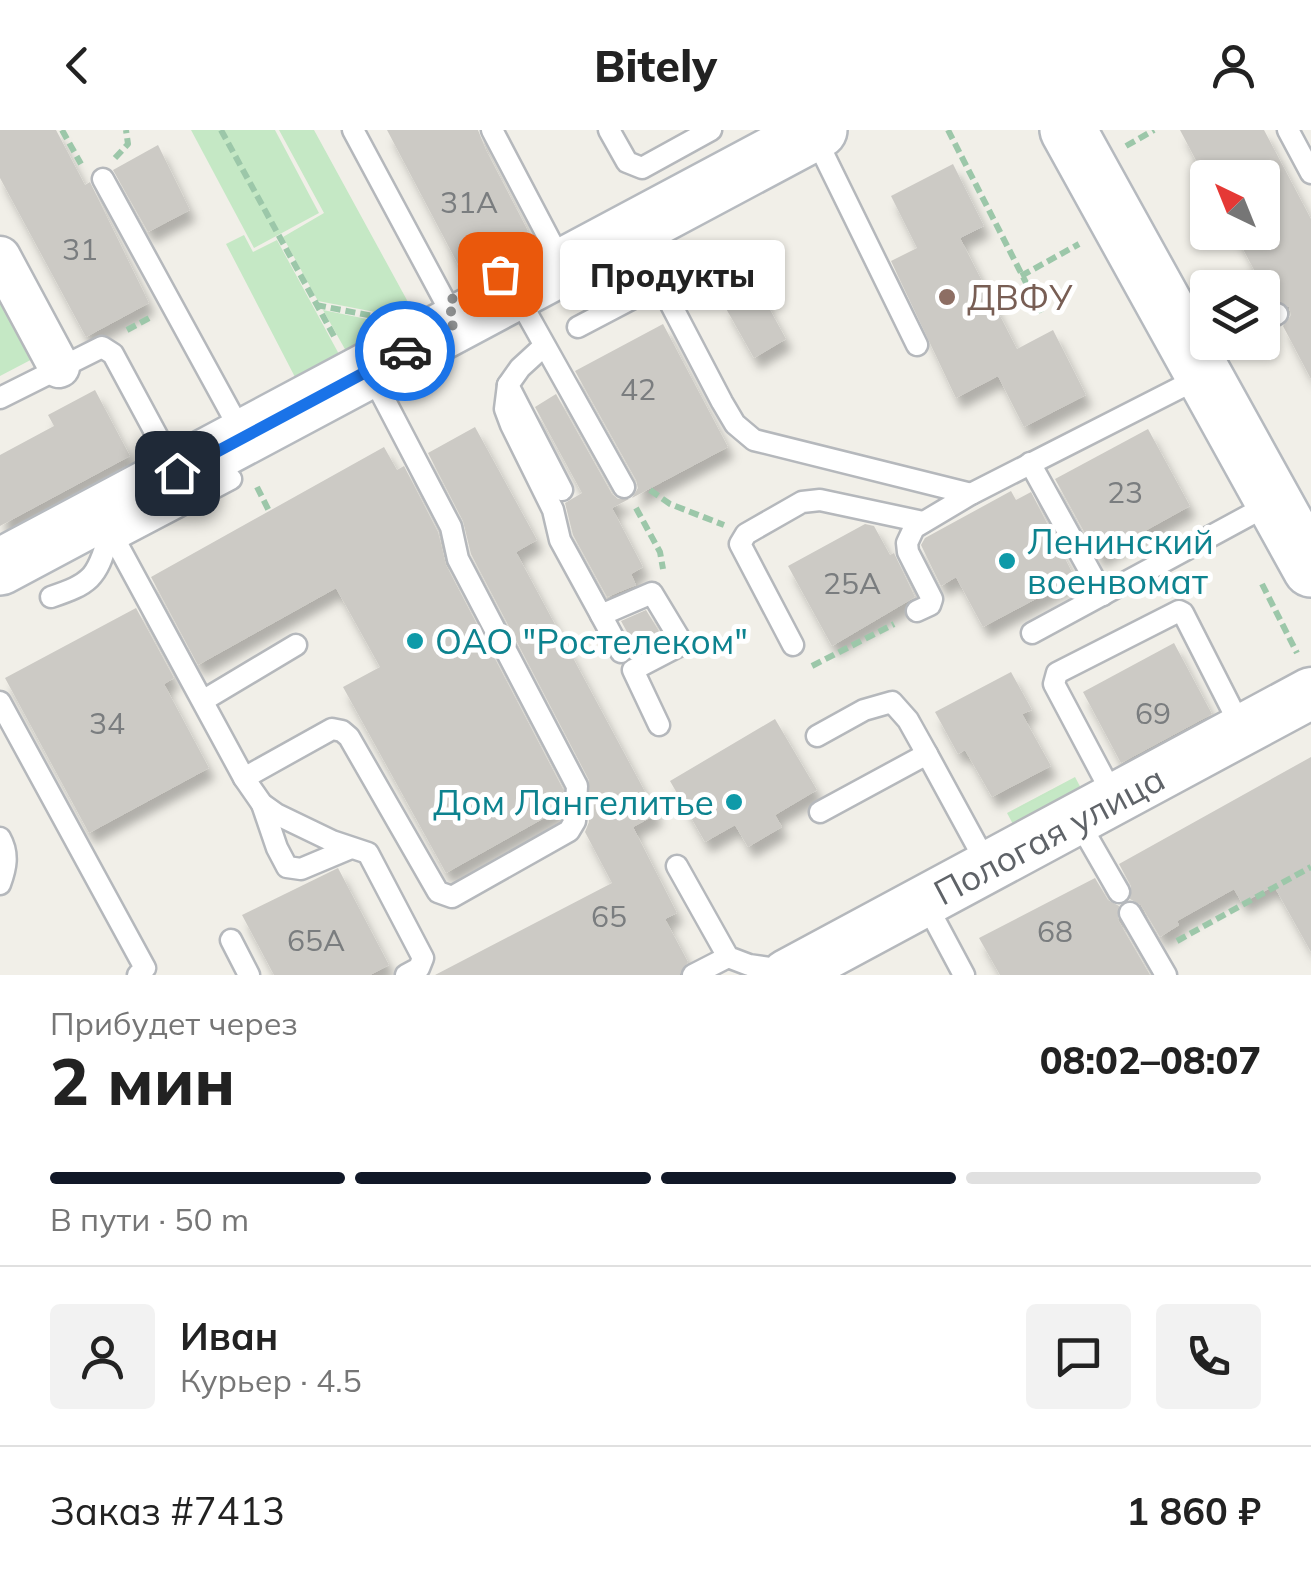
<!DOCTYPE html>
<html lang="ru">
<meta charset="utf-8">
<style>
:root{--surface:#fff;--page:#f2f2f2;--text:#222;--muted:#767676;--line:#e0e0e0;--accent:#111827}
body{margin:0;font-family:Mulish,sans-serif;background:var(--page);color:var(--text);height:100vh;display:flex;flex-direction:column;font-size:38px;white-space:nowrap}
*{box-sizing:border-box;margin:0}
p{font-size:32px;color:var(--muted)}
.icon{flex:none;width:55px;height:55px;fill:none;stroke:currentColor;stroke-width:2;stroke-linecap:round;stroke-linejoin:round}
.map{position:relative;height:845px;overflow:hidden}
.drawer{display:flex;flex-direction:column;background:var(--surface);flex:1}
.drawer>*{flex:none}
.needle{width:65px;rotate:317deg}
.tools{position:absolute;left:1190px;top:30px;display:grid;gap:20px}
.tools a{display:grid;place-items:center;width:90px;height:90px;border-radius:10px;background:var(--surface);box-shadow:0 2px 8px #0004;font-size:50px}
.pin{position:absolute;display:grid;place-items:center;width:85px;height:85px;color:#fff;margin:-42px;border-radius:20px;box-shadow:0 5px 15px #0006}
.courier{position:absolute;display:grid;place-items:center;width:100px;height:100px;margin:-50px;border:8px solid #1a73e8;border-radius:50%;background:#fff;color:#222;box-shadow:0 2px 12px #0007}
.bubble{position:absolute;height:70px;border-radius:10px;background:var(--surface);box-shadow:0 2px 8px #0004;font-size:32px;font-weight:800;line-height:70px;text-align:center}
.headline em{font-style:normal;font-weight:800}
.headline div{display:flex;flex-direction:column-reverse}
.headline{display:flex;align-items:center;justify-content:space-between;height:170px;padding:0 50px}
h1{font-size:65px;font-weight:800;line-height:75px}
.bar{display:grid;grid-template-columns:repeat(4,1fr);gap:15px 10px;align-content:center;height:120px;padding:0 50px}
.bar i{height:12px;border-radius:8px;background:var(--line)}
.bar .selected{background:var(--accent)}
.bar p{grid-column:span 4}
.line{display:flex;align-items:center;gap:25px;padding:0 50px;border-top:2px solid var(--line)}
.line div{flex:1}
.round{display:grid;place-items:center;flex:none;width:105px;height:105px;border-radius:10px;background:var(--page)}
header{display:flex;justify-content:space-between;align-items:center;height:130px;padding:0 50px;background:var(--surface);font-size:45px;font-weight:800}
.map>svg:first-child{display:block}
</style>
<header><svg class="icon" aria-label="back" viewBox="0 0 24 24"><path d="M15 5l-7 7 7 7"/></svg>Bitely<svg class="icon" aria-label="person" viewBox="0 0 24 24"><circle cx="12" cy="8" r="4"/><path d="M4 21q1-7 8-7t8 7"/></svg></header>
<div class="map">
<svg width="1311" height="845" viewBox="0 0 1311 845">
<defs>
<filter id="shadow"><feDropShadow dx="6" dy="11" stdDeviation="5" flood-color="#0004"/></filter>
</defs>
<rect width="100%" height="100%" fill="#f1efe8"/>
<g fill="#c5e8c5">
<path d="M191 0H275L319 83 254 118Z"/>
<path d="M279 0H314L414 183 406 188 318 171 283 107 324 83Z"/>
<path d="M244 105 253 122 277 110 340 226 296 249 226 114Z"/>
<path d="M0 144 42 224 0 246Z"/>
<path d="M323 180 396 195 346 221Z"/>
<path d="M1075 647 1090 675 1022 711 1007 683Z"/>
</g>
<g fill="#cccac5" filter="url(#shadow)">
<path d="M0 0H56L85 55 90 52 149 173 86 207 0 48Z"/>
<path d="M387 0H478L486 20 528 101 460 138Z"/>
<path d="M1180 0H1264L1311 89V249L1283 196 1291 185 1289 177 1278 170 1271 172 1234 102H1262V48H1208V53Z"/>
<path d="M158 15 190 80 148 102 113 40Z"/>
<path d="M953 34 984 96 960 108 1017 219 1053 200 1086 265 1024 297 998 246 956 268 891 131 917 118 891 66Z"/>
<path d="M757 156 786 209 754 228 724 175Z"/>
<path d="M663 194 728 317 632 368 638 358 636 350 575 241Z"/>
<path d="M95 260 130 326 0 396V325L54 296 48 285Z"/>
<path d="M556 264 612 364 618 369H629L612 378 643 437 631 444 636 455 607 467 573 405 565 373 582 363 535 277Z"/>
<path d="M475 297 537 410 516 422 657 684 633 697 677 783 665 789 688 832 679 845H435L612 753 585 702 589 692V650L471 424 463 391 428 323Z"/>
<path d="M1148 299 1190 376 1098 427 1055 349Z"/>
<path d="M384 317 397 340 404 336 438 402 446 435 563 659 562 678 446 743 343 557 380 537 336 458 198 535 151 447Z"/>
<path d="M1011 361 1016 370 1031 362 1075 448 983 497 956 447 941 456 921 415 925 408Z"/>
<path d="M865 394 874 396 890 425 894 423 915 467 832 516 788 436Z"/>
<path d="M136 478 174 548 164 554 209 638 89 703 5 548Z"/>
<path d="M646 480 662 506 637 520 621 491Z"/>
<path d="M1174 513 1212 584 1121 633 1083 562Z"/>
<path d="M1011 542 1032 580 1022 584 1051 636 992 667 965 620 958 624 935 582Z"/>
<path d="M775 589 817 660 775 685 782 697 748 717 735 695 705 712 670 651Z"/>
<path d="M1311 627V822L1274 756 1242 773 1234 759 1177 791 1179 795 1160 807 1141 775 1130 769 1131 756 1119 734Z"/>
<path d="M338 738 389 835 370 845H274L242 785Z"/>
<path d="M1095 748 1108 770 1119 776 1118 790 1150 845H1000L979 808Z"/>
</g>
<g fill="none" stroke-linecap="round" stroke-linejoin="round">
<defs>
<g id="service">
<path d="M353 0 456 192"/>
<path d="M492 0 563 135"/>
<path d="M609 0 627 32 642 38 711 0"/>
<path d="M1288 0 1311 43"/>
<path d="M814 5 917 215"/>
<path d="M103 49 243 305"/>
<path d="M633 102 722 272 735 294 754 310 971 364"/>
<path d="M516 164 624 357"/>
<path d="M1262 192 1277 184"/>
<path d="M578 197 660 154"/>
<path d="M544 216 520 238 508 255 562 360"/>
<path d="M508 255 505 279 511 295 553 380 560 410 601 485 652 463 681 511 679 516 633 540 659 595"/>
<path d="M0 268 102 217 113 224 176 341"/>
<path d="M1030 333 1103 465"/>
<path d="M97 387 108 408 115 410 244 648 262 674 276 684 332 711 368 723 423 828 419 838 406 845"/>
<path d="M115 410 231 349"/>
<path d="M51 467C89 454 97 449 108 408"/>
<path d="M917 481 930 475 932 469 908 422 907 413 914 398 971 364 1201 247"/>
<path d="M601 485 621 522"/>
<path d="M1032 503 1272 373"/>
<path d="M793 515 740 414 746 404 802 372 820 370 923 392"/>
<path d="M204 570 296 515"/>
<path d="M0 572 145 838 138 845"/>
<path d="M817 606 864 580 892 572 908 590 927 624"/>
<path d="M244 648 332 599 342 601 349 607 438 762 452 767 569 701 575 691 577 656 458 429 451 397 370 242"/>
<path d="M1115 669 1054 554 1057 543 1179 481 1183 483 1242 599"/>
<path d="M262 674 277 718 287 737 301 739 351 718"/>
<path d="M820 682 927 624 988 736"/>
<path d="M1077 689 1119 762"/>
<path d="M0 708C9 724 6 738 0 754"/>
<path d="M677 736 728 827 749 835 791 841"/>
<path d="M925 772 964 845"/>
<path d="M1130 783 1166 845"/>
<path d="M231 810 249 845"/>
<path d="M693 845 728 827"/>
</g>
<path id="minor" d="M0 127 59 237"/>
<path id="tertiary" d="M787 845 1311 563"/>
<g id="secondary">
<path d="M1068 0 1311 439"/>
<path d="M0 437 819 0"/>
</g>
</defs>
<use href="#service" stroke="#b5b8bc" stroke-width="25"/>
<use href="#minor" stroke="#b5b8bc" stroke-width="45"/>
<use href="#tertiary" stroke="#b5b8bc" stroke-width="55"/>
<use href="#secondary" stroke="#b6babf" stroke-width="60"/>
<g stroke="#9cc7a9" stroke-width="6" stroke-dasharray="10 5" stroke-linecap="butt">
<path d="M62 0 81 34"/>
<path d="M221 0 335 208"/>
<path d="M948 0 1043 186"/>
<path d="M1126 16 1154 0"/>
<path d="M115 28 128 14 126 0"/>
<path d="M1021 146 1079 114"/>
<path d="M316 175 373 186"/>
<path d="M127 200 151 187"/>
<path d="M257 357 269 381"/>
<path d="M650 360 670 374 724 395"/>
<path d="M636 378 660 422 663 439"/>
<path d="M1262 454 1297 523"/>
<path d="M812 536 894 494"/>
<path d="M1177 811 1311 737"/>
</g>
<use href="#service" stroke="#fff" stroke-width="20"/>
<use href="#minor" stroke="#fff" stroke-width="40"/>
<use href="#tertiary" stroke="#fff" stroke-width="50"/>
<use href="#secondary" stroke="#fff" stroke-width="55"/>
</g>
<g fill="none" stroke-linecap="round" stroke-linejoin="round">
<path stroke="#929495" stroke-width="10" stroke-dasharray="0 18" d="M405 221 457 193 446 172 500 144"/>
<path stroke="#1a73e8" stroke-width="12" d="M177 343 405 221"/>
</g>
<circle fill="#8d6e63" stroke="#fff" stroke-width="4" cx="947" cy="167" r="10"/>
<g fill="#0f9aa8" stroke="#fff" stroke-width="4">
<circle cx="1007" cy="431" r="10"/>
<circle cx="415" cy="511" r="10"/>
<circle cx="734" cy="672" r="10"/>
</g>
<g text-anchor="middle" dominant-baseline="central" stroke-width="10" stroke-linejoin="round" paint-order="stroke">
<g font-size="30" fill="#7a7d7f">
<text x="469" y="72">31А</text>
<text x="80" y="119">31</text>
<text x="638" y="259">42</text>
<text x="1125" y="362">23</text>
<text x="852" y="453">25А</text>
<text x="1153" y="583">69</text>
<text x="107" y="593">34</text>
<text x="609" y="786">65</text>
<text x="1055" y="801">68</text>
<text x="316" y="810">65А</text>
</g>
<g font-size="35" fill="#785e54" stroke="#fff" text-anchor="start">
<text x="967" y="167">ДВФУ</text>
</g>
<g font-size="35" fill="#0d838f" stroke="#fff" text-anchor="start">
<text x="1027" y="411">Ленинский<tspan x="1027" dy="40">военвомат</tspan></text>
<text x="435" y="511">ОАО "Ростелеком"</text>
<text x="714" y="672" text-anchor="end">Дом Лангелитье</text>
</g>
<g font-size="35" fill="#5f6368" stroke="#fff">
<text transform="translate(1049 705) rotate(-28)">Пологая улица</text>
</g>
</g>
</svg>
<div class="tools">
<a><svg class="needle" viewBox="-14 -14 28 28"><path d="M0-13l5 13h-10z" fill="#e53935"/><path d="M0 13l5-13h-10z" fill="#767676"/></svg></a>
<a><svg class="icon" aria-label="layers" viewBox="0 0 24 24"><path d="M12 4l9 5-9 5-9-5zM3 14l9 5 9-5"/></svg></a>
</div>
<div class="pin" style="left:500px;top:144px;background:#ea580c"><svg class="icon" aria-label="bag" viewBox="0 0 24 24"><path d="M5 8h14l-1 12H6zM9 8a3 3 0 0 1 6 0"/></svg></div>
<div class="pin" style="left:177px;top:343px;background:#1f2937"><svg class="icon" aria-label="home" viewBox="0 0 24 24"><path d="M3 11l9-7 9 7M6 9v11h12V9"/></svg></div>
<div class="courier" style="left:405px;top:221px"><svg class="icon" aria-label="car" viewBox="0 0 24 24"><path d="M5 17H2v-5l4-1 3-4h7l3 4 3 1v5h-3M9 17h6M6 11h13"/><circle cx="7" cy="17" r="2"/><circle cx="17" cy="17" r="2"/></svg></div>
<div class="bubble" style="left:560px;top:110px;width:225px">Продукты</div>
</div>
<section class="drawer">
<div class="headline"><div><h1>2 мин</h1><p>Прибудет через</p></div><em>08:02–08:07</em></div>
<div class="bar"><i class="selected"></i><i class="selected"></i><i class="selected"></i><i></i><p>В пути · 50 m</p></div>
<div class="line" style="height:180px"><a class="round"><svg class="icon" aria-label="person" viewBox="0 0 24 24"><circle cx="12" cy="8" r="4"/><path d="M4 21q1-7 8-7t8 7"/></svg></a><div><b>Иван</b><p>Курьер · 4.5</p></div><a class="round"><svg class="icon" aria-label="chat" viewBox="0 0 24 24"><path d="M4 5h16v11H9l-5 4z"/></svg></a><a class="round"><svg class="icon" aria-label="phone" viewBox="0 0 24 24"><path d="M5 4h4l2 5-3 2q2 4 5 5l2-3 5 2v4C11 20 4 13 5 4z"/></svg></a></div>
<div class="line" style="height:130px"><div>Заказ #7413</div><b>1 860 ₽</b></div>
</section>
